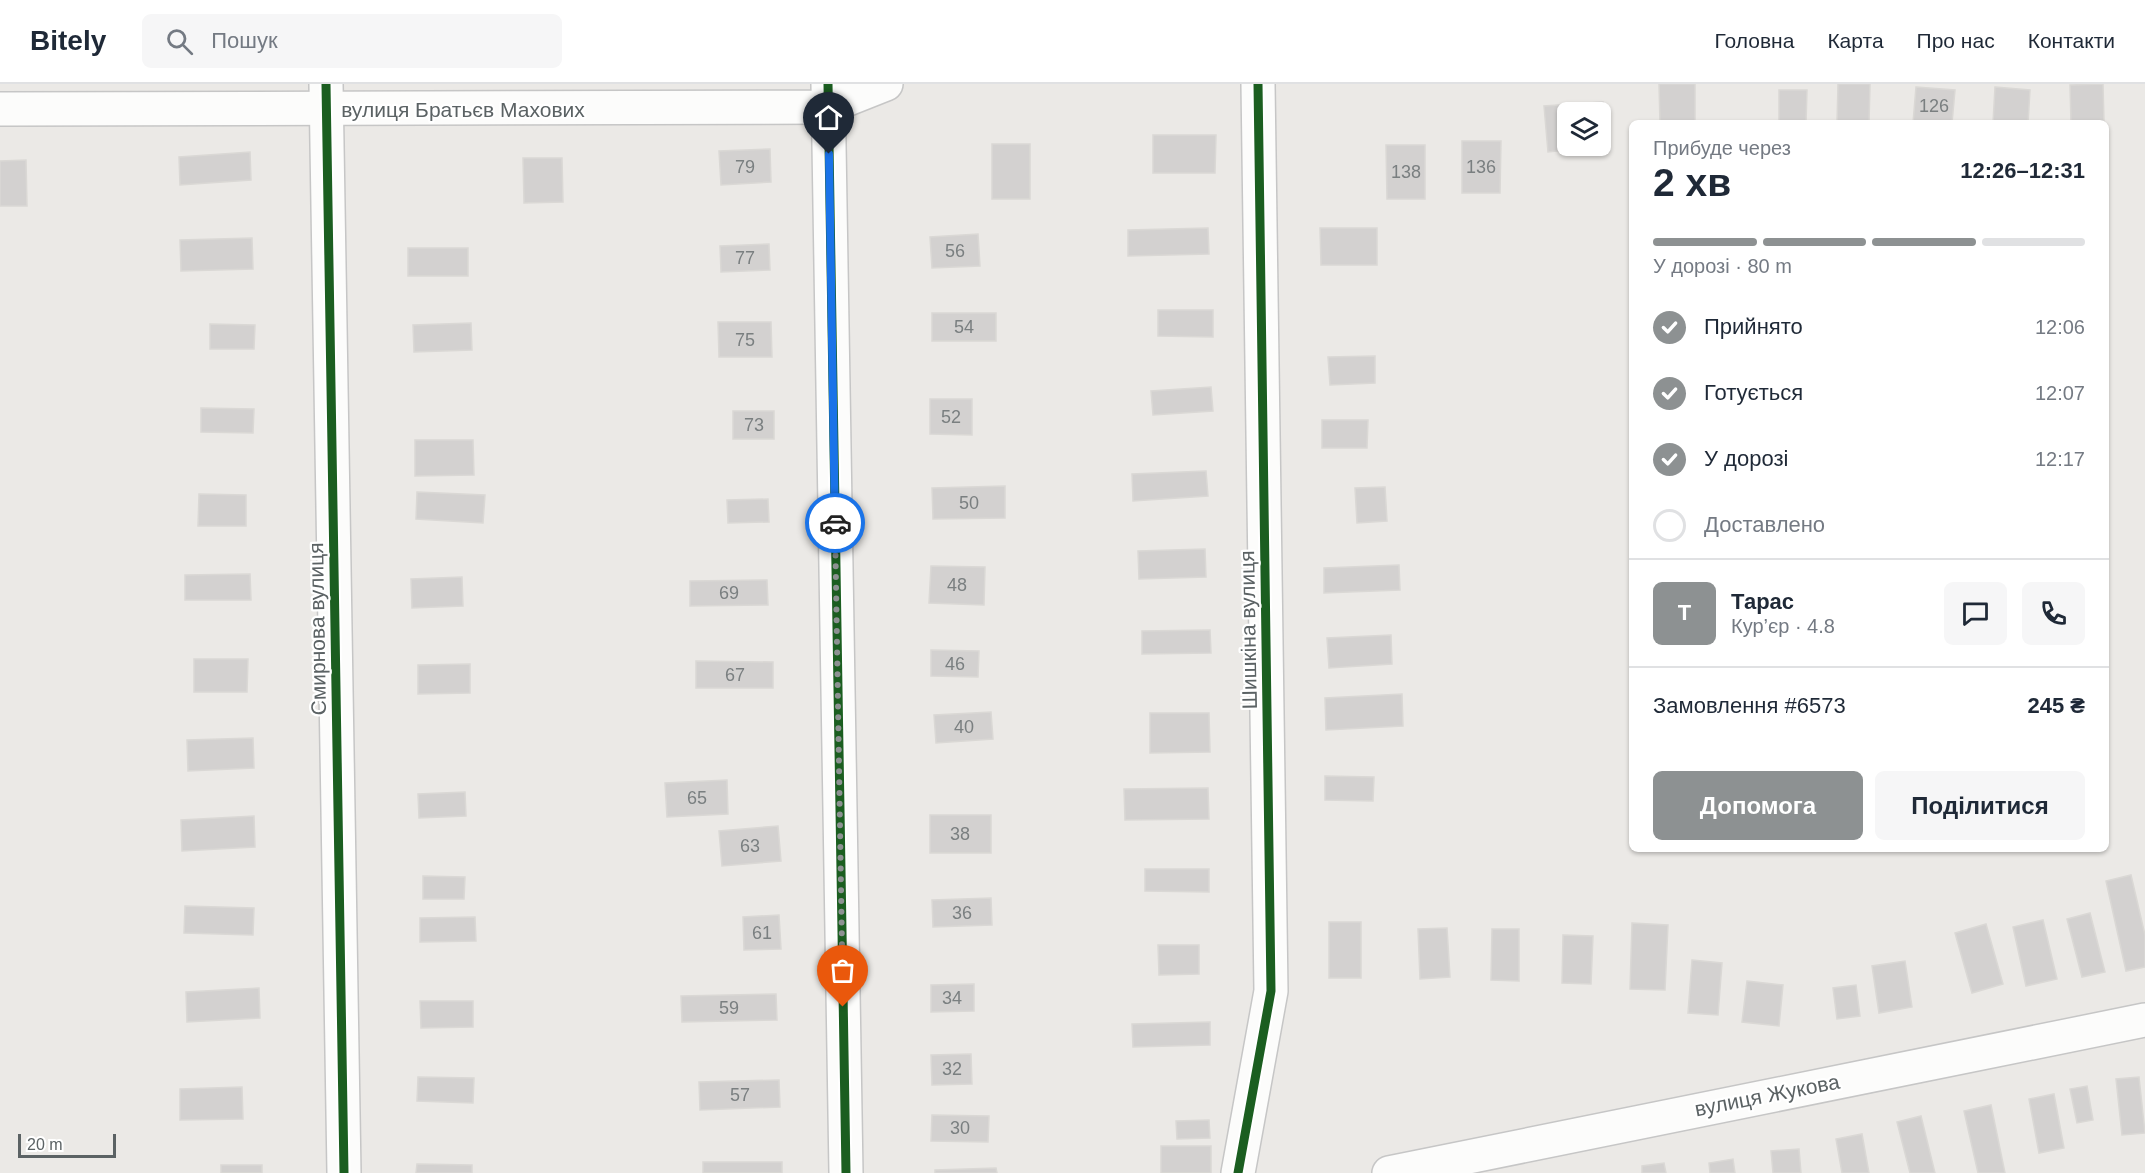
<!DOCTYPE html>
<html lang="uk">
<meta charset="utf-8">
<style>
:root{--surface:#fff;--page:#f6f6f7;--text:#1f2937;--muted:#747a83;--line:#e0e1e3;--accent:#8d9192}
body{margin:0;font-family:Arial,sans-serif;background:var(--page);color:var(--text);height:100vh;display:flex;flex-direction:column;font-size:22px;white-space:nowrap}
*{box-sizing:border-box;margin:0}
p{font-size:20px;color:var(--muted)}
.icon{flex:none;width:33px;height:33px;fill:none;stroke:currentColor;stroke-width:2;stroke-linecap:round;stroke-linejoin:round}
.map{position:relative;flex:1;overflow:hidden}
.details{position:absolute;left:1629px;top:36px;width:480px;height:732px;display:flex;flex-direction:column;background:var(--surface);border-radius:9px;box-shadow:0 2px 4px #0004}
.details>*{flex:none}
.fabs{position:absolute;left:1557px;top:18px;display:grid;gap:12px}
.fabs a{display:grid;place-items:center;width:54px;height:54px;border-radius:9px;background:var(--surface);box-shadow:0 2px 4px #0004;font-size:30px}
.scale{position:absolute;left:18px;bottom:15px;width:98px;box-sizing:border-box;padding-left:6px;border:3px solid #5b6264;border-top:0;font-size:16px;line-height:21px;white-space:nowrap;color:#5b6264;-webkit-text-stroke:4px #fff;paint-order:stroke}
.pin{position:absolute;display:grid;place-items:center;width:51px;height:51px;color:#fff;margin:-62px -26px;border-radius:50% 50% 50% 0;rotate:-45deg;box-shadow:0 0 6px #0007}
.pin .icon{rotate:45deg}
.courier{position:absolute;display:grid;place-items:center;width:60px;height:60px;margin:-30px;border:4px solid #1a73e8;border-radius:50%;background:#fff;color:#222;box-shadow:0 2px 8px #0007}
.summary em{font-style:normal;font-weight:700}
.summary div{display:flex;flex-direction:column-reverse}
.summary{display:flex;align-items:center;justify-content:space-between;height:102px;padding:0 24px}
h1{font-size:39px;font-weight:700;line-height:45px}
.bar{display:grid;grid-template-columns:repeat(4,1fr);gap:9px 6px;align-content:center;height:72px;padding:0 24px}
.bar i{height:8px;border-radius:4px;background:var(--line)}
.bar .on{background:var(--accent)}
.bar p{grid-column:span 4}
.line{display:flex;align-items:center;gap:15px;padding:0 24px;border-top:2px solid var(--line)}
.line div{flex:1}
.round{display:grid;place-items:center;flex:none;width:63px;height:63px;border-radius:9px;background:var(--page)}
ol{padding:0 24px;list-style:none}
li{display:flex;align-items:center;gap:18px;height:66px}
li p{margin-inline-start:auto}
li .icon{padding:6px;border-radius:50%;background:var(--accent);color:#fff;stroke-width:4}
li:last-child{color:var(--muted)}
li i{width:33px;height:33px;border:3px solid var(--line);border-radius:50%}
.primary-button{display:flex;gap:12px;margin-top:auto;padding:12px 24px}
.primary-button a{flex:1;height:69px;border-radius:9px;background:var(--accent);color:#fff;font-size:24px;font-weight:700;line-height:69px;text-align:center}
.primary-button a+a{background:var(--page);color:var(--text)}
header{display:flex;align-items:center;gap:36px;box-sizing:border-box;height:84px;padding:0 30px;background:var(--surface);border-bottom:2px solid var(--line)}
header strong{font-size:28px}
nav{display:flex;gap:33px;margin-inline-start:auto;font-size:21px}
.search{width:420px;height:54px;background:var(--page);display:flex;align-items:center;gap:15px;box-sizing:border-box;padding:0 21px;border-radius:9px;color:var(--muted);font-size:22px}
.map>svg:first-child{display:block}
</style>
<header>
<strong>Bitely</strong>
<div class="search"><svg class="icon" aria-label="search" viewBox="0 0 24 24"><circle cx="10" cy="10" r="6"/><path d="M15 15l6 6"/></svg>Пошук</div>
<nav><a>Головна</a><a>Карта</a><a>Про нас</a><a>Контакти</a></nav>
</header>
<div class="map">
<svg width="2145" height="1089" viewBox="0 0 2145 1089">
<rect width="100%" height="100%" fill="#ebe9e6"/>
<g fill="#d3d1d0" stroke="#dad8d5" stroke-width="1.5" fill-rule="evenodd">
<path d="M1659 0H1695V39H1660Z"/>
<path d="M1838 0H1870L1869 39H1837Z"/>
<path d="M2103 0 2104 39H2071L2070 1Z"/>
<path d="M1916 3 1955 6 1952 39H1913Z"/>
<path d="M1995 3 2030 6 2028 39H1993Z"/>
<path d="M1779 6H1807L1806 39H1779Z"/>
<path d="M1603 18 1606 62 1548 68 1544 22ZM1568 28H1600V62H1568Z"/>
<path d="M1153 51H1216L1215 89H1153Z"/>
<path d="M1462 57H1501L1500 109H1462Z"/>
<rect x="992" y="60" width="38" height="55"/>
<path d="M1386 61H1425V115H1387Z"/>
<path d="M770 65 771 98 721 101 719 67Z"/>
<path d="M250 68 251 96 180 101 179 73Z"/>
<path d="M523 74H562L563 118 524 119Z"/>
<path d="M26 76 27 122H0V77Z"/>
<path d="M1208 144 1209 170 1128 172V146Z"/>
<path d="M1320 144H1377V181H1321Z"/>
<path d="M978 150 980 182 932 184 930 153Z"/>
<path d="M252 154 253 185 181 187 180 156Z"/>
<path d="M769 160 770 186 721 188 720 162Z"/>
<rect x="408" y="164" width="60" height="28"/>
<path d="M1158 226H1213V253L1158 252Z"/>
<rect x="932" y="229" width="64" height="28"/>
<path d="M718 238H771L772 273H719Z"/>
<path d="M471 239 472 266 414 268 413 241Z"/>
<path d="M210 240 255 241 254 265H210Z"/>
<path d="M1375 272V299L1330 301 1328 273Z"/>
<path d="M1211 303 1213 327 1153 331 1151 307Z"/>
<path d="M930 315H972V351L930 350Z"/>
<path d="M201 324 254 325 253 349 201 348Z"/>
<rect x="733" y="327" width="41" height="28"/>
<path d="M1322 336H1368L1367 364H1322Z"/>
<path d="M415 356H473L474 391 415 392Z"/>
<path d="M1206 387 1208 412 1133 417 1132 390Z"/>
<path d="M1005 402V434L933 435 932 404Z"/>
<path d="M1385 403 1387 437 1357 439 1355 404Z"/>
<path d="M417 408 485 411 483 439 416 435Z"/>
<path d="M199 410 246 411V442H198Z"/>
<path d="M768 415 769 438 728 439 727 416Z"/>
<path d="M1205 465 1206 493 1139 495 1138 467Z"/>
<path d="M1399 481 1400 506 1324 509V484Z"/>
<path d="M931 482 985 483 984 521 929 519Z"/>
<path d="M250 490 251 516H185V491Z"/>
<path d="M462 493 463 522 412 524 411 495Z"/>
<path d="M767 496 768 521 690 522V497Z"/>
<path d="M1210 546 1211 569 1142 570V547Z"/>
<path d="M1391 551 1392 580 1329 584 1327 554Z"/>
<path d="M931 566 979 567 978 593 931 592Z"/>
<path d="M194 575H248L247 608H194Z"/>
<path d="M696 577 773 578V604H696Z"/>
<path d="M470 580V609L418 610V581Z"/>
<path d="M1402 610 1403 642 1326 646 1325 614Z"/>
<path d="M991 628 993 655 936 659 934 631Z"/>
<path d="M1150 629H1209L1210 668 1150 669Z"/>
<path d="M253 654 254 684 188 687 187 656Z"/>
<path d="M1325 692 1374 693 1373 717 1325 716Z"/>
<path d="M727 696 728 730 667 733 665 699Z"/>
<path d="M1208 704 1209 735 1125 736 1124 705Z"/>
<path d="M465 708 466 732 419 734 418 710Z"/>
<rect x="930" y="731" width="61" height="38"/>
<path d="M254 732 255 763 182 767 181 736Z"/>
<path d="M778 742 781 777 722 782 719 747Z"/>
<path d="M1145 785H1209V808L1145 807Z"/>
<path d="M2131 791 2145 851V883L2126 887 2106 797Z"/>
<path d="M423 792 465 793 464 815H423Z"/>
<path d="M991 814 992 841 933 843 932 816Z"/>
<path d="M185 822 254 824 253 851 184 849Z"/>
<path d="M2090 829 2105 888 2082 893 2067 835Z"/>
<path d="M779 831 781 865 744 866 743 833Z"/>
<path d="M475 833 476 857 420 858V834Z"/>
<path d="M2043 836 2057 895 2026 902 2013 843Z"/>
<rect x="1329" y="838" width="32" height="56"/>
<path d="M1632 839 1668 841 1665 906 1630 905Z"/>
<path d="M1986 840 2003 900 1972 909 1955 849Z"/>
<path d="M1447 844 1450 893 1420 895 1418 845Z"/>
<path d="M1492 845H1519V897L1491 896Z"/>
<path d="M1563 851 1593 852 1591 900 1562 899Z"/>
<path d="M1158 861H1199V890L1159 891Z"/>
<path d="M1692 876 1722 879 1718 931 1688 929Z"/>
<path d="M1905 877 1912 923 1879 929 1872 882Z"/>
<path d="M1747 897 1783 901 1779 942 1742 938Z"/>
<path d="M974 900V927L931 928V901Z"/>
<path d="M1856 901 1860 932 1837 935 1833 904Z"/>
<path d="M259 904 260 934 187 938 186 908Z"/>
<path d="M776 910 777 936 682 938 681 912Z"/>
<path d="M420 917H473V943L421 944Z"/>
<path d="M1210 938V961L1133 963 1132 940Z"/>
<path d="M971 970 972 1000 932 1001 931 971Z"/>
<path d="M418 993 474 994 473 1019 417 1017Z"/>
<path d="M2139 993 2145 1049 2122 1051 2116 995Z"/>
<path d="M779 996 780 1023 700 1026 699 998Z"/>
<path d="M2087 1002 2093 1036 2077 1039 2070 1005Z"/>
<path d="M242 1003 243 1035 180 1036V1005Z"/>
<path d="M2054 1010 2064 1064 2039 1069 2029 1015Z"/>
<path d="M1991 1021 2005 1089H1978L1964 1027Z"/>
<path d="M932 1031 989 1032 988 1058 931 1057Z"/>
<path d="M1921 1032 1935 1089H1910L1897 1038Z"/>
<path d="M1209 1036 1210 1054 1177 1055 1176 1037Z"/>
<path d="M1862 1050 1869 1089H1842L1836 1055Z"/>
<rect x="1161" y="1062" width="50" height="27"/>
<path d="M1799 1065 1801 1089H1773L1771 1067Z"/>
<path d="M1733 1075 1735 1089H1710L1709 1079Z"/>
<rect x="703" y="1078" width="79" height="11"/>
<path d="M1664 1079 1666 1089H1642V1082Z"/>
<path d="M417 1080 472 1081V1089H416Z"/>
<rect x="221" y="1081" width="41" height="8"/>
<path d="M996 1084 997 1089H935V1086Z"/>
</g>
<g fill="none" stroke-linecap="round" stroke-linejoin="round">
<defs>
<g id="minor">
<path d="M326 0 344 1089"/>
<path d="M828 0 846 1089"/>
<path d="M0 25 828 23 886 0"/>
<path d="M1238 1089 1271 907 1258 0"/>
<path d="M1389 1089 2145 936"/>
</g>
</defs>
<use href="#minor" stroke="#c6c6c6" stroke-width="36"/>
<use href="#minor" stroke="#fcfcfb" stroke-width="33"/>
<defs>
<g id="cycleway">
<path d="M326 0 344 1089"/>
<path d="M828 0 846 1089"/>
<path d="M1238 1089 1271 907 1258 0"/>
</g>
</defs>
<use href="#cycleway" stroke="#fff" stroke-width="13"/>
<use href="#cycleway" stroke="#1b5e20" stroke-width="9"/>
</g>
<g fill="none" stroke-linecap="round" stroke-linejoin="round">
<path stroke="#8d9192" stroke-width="6" stroke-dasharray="0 10.8" d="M835 439 843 923"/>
<path stroke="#1a73e8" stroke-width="8" d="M829 70 835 439"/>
</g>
<g text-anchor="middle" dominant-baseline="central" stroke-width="4.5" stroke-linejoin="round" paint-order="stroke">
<g font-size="18" fill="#7a7f80">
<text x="1934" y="22">126</text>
<text x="745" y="83">79</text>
<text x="1481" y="83">136</text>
<text x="1406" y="88">138</text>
<text x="955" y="167">56</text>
<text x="745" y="174">77</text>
<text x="964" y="243">54</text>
<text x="745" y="256">75</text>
<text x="951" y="333">52</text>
<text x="754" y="341">73</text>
<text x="969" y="419">50</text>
<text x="957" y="501">48</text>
<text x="729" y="509">69</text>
<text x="955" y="580">46</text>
<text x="735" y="591">67</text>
<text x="964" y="643">40</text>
<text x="697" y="714">65</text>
<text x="960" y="750">38</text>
<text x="750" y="762">63</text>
<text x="962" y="829">36</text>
<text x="762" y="849">61</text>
<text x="952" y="914">34</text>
<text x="729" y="924">59</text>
<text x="952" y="985">32</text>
<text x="740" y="1011">57</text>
<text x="960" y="1044">30</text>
</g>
<g font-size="21" fill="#5b6264" stroke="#fff">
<text x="463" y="25">вулиця Братьєв Махових</text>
<text transform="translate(317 545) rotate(-91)">Смирнова вулиця</text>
<text transform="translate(1248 546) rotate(-91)">Шишкіна вулиця</text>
<text transform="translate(1767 1011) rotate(-11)">вулиця Жукова</text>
</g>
</g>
</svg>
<div class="fabs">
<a><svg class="icon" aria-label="layers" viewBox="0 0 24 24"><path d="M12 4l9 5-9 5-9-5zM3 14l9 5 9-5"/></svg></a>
</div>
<div class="scale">20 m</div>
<div class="pin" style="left:843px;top:923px;background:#ea580c"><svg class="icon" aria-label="bag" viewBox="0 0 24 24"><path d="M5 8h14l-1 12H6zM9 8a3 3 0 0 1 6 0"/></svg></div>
<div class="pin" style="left:829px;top:70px;background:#1f2937"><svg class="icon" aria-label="home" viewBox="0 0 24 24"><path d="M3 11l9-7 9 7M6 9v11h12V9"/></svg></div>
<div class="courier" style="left:835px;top:439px"><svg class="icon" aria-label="car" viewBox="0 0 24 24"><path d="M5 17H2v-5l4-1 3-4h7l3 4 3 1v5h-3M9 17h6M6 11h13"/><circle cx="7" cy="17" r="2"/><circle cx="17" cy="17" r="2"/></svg></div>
<section class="details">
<div class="summary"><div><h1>2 хв</h1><p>Прибуде через</p></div><em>12:26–12:31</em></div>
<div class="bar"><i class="on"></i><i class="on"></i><i class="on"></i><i></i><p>У дорозі · 80 m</p></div>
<ol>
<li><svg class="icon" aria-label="check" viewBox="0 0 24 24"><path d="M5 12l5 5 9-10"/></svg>Прийнято<p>12:06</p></li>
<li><svg class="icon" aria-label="check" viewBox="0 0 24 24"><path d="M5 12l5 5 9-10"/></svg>Готується<p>12:07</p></li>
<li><svg class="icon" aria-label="check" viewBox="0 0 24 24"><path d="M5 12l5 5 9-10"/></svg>У дорозі<p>12:17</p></li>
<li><i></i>Доставлено</li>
</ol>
<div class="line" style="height:108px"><b class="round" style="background:var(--accent);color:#fff">Т</b><div><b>Тарас</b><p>Кур’єр · 4.8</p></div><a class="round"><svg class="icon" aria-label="chat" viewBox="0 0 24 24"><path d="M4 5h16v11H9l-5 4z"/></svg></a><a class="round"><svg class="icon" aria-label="phone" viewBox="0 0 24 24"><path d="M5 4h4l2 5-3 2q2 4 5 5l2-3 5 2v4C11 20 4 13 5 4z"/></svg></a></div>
<div class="line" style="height:78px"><div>Замовлення #6573</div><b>245 ₴</b></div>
<div class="primary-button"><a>Допомога</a><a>Поділитися</a></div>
</section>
</div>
